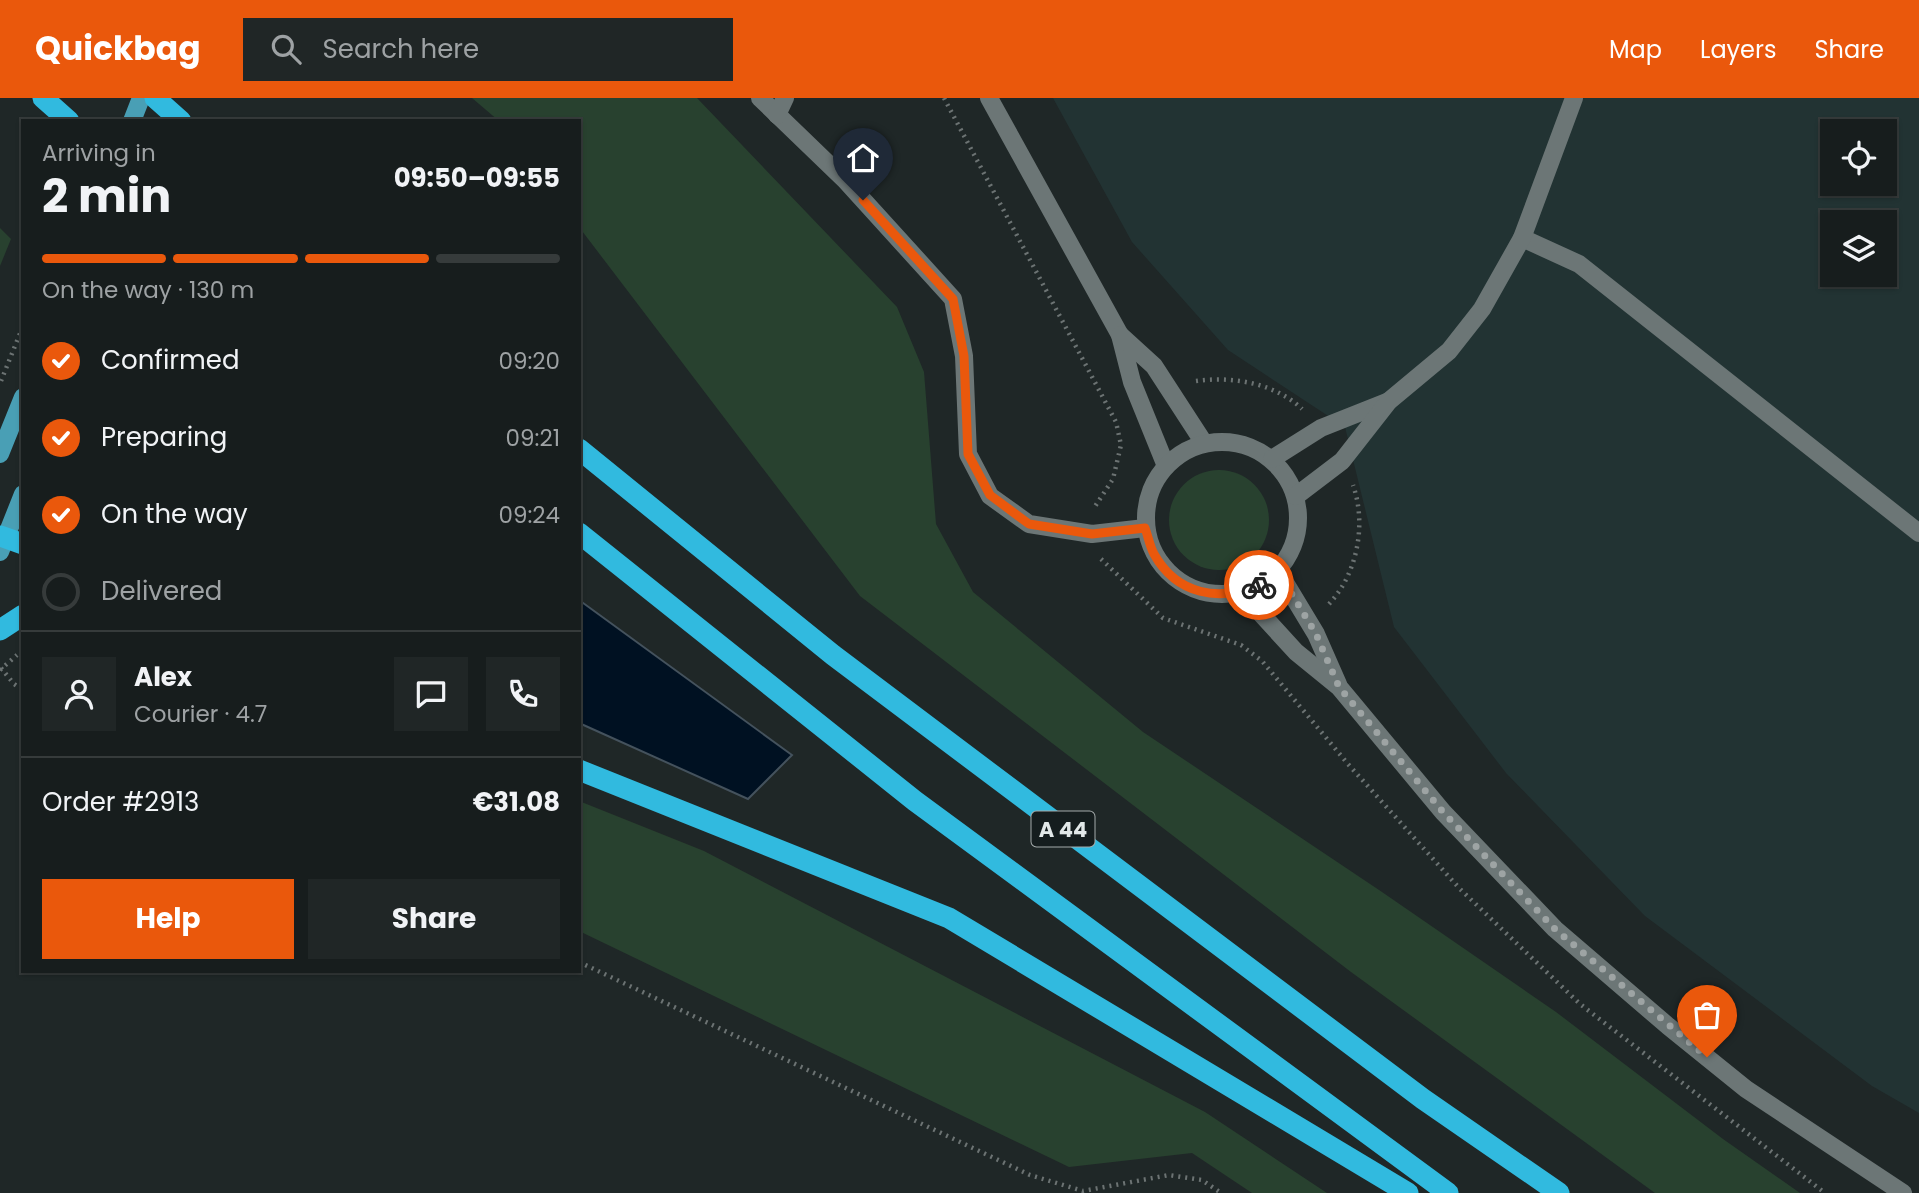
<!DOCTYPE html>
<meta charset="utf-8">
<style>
:root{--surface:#171d1d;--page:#202626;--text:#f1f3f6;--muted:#9ea2a4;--line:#363b3b;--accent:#ea580c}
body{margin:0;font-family:Poppins,sans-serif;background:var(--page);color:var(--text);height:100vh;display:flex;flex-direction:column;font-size:26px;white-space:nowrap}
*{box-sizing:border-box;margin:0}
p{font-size:23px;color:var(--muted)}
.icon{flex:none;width:38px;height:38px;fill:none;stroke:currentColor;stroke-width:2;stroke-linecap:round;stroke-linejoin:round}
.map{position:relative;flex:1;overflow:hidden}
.drawer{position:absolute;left:21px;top:21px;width:560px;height:854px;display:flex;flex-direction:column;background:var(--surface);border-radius:0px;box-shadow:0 2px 5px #0004,0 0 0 2px var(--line)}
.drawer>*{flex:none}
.controls{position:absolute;left:1820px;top:21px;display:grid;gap:14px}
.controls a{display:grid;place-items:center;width:77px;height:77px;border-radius:0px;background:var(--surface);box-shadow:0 2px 5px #0004,0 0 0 2px var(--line);font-size:35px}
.pin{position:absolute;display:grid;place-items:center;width:60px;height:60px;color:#fff;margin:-72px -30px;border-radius:50% 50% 50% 0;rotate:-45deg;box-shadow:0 0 7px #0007}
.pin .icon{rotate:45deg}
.courier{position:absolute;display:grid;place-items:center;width:70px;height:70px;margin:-35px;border:5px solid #ea580c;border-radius:50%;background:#fff;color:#222;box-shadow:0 2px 9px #0007}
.head em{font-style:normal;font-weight:700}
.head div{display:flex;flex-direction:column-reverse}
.head{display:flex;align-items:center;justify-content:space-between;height:119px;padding:0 21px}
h1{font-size:46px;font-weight:700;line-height:52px}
.bar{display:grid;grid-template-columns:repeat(4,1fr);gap:10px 7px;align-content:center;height:84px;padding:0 21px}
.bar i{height:9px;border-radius:5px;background:var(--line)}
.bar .current{background:var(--accent)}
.bar p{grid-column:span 4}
.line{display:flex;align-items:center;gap:18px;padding:0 21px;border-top:2px solid var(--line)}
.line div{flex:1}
.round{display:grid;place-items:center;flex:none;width:74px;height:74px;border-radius:0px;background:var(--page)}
ol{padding:0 21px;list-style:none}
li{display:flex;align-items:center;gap:21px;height:77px}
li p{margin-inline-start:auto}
li .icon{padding:7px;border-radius:50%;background:var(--accent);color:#fff;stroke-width:4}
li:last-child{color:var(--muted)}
li i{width:38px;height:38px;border:4px solid var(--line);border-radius:50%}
.primary-button{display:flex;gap:14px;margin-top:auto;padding:14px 21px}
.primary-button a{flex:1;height:80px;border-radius:0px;background:var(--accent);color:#fff;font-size:28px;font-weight:700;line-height:80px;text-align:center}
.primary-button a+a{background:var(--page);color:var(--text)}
header{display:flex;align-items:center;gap:42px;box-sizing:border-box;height:98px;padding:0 35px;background:var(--accent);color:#fff}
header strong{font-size:33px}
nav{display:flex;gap:38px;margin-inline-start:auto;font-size:24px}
.search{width:490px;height:63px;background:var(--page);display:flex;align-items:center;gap:18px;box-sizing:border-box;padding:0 24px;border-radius:0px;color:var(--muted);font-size:26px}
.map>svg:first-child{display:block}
</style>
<header>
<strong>Quickbag</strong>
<div class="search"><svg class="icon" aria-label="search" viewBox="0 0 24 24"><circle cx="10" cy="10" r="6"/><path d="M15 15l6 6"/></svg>Search here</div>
<nav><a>Map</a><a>Layers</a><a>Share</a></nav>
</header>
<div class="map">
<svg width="1919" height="1095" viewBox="0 0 1919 1095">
<rect width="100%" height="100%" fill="#1f2727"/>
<path fill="#233" fill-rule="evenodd" d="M1053 0H1919V1015L1872 988 1645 818 1506 675 1394 529 1345 329 1228 252 1132 144ZM1832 33H1885V86H1832ZM1832 124H1885V177H1832Z"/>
<g fill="#28412f">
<path d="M472 0H697L897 209 924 274 936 426 973 494 1143 634 1382 794 1556 914 1723 1041 1800 1095H1655L1351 874 860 498 579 129V23H499Z"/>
<path d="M0 130 11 141 0 168Z"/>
<circle cx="1219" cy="422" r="50"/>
<path d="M579 703 704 753 1205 1014 1327 1095H1252L1192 1055 1069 1069 579 833Z"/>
</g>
<path fill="#012" stroke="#44525d" stroke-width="2" d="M579 502 792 657 748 701 579 625Z"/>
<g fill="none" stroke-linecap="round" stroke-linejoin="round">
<g stroke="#6c7373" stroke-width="4.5" stroke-dasharray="2 5" stroke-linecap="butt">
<path d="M944 0 1116 324 1121 347 1113 381 1094 410"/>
<path d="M1 283 23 228"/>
<path d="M1196 283C1232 278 1275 285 1302 311"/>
<path d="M1101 461 1163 520 1241 547 1262 563 1348 666 1460 791 1580 906 1825 1095"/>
<path d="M1329 506C1357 476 1367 427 1353 387"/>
<path d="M1 570 14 586 23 592"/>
<path d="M0 572 17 557"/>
<path d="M579 864 1030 1077 1083 1093 1169 1077 1202 1082 1221 1095"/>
</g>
<g stroke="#6c7676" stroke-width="18">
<path d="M760 0 845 82 953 201 964 258 968 356 990 398 1029 426 1092 436 1145 430"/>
<path d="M989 0 1120 237 1132 284 1166 368"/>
<path d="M777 17 785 0"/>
<path d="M1522 140 1579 166 1919 435"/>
<path d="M1120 237 1154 268 1204 345"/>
<circle cx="1222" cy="420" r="76"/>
<path d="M1272 361 1321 330 1389 303"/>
<path d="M1296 398 1342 363 1389 303 1449 253 1482 211 1522 140 1574 0"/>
<path d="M1278 473 1316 536 1338 586"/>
<path d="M1242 495 1296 554 1339 589 1443 714 1555 831 1668 928 1746 991 1903 1095"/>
</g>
<g stroke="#499fb5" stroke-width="18">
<path d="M132 23 141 0"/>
<path d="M0 356 23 299"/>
<path d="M0 454 23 396"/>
</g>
<g stroke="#31badf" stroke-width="21">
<path d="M43 0 69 23"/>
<path d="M155 0 181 23"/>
<path d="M579 351 833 557 1423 1001 1559 1095"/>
<path d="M579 435 915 703 1448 1095"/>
<path d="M0 438 23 446"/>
<path d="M0 532 23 517"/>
<path d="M579 672 949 820 1408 1095"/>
</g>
</g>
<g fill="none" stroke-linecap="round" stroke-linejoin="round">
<path stroke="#9ea4a4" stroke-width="7" stroke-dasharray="0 12.6" d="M1259 487 1278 473 1316 536 1339 589 1443 714 1555 831 1707 959"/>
<path stroke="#ea580c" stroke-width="9" d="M863 102 953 201 964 258 968 356 990 397 1029 426 1092 436 1145 430C1148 438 1150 449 1154 456 1177 497 1219 504 1259 487"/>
</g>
<g text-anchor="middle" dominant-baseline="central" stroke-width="7" stroke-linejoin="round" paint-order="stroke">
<rect fill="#151d1e" stroke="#a4abab" stroke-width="2" x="1031.5" y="713.5" width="63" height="35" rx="5"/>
<g font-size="21" font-weight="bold" fill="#e2e8e8">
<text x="1063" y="731">A 44</text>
</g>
</g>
</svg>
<div class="controls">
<a><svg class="icon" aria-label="locate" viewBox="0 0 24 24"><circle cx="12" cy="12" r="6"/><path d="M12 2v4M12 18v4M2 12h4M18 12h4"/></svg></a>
<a><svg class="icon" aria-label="layers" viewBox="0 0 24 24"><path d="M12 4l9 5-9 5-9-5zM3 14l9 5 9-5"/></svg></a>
</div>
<div class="pin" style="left:1707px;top:959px;background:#ea580c"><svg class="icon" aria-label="bag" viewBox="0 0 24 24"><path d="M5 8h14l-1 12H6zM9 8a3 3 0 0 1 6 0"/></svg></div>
<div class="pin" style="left:863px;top:102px;background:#1f2937"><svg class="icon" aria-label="home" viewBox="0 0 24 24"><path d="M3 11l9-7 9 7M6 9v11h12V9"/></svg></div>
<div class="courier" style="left:1259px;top:487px"><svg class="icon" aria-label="bike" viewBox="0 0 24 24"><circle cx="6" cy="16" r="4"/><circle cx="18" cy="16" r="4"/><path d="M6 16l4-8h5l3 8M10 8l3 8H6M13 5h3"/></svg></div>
<section class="drawer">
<div class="head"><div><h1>2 min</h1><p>Arriving in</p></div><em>09:50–09:55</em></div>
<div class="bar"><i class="current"></i><i class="current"></i><i class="current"></i><i></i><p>On the way · 130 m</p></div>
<ol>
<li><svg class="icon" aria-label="check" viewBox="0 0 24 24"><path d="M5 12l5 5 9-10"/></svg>Confirmed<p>09:20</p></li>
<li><svg class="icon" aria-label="check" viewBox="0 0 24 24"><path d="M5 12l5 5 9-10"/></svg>Preparing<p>09:21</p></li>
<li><svg class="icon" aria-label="check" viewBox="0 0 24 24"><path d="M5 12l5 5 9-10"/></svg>On the way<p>09:24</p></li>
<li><i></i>Delivered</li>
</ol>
<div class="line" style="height:126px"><a class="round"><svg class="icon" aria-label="person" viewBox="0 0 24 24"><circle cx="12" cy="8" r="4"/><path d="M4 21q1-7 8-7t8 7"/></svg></a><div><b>Alex</b><p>Courier · 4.7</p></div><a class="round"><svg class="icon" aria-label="chat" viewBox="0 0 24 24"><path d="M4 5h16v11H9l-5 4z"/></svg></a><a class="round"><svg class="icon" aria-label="phone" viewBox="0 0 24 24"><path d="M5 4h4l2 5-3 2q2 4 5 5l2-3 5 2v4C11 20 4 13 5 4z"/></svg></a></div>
<div class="line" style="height:91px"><div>Order #2913</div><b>€31.08</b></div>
<div class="primary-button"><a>Help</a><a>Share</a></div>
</section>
</div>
